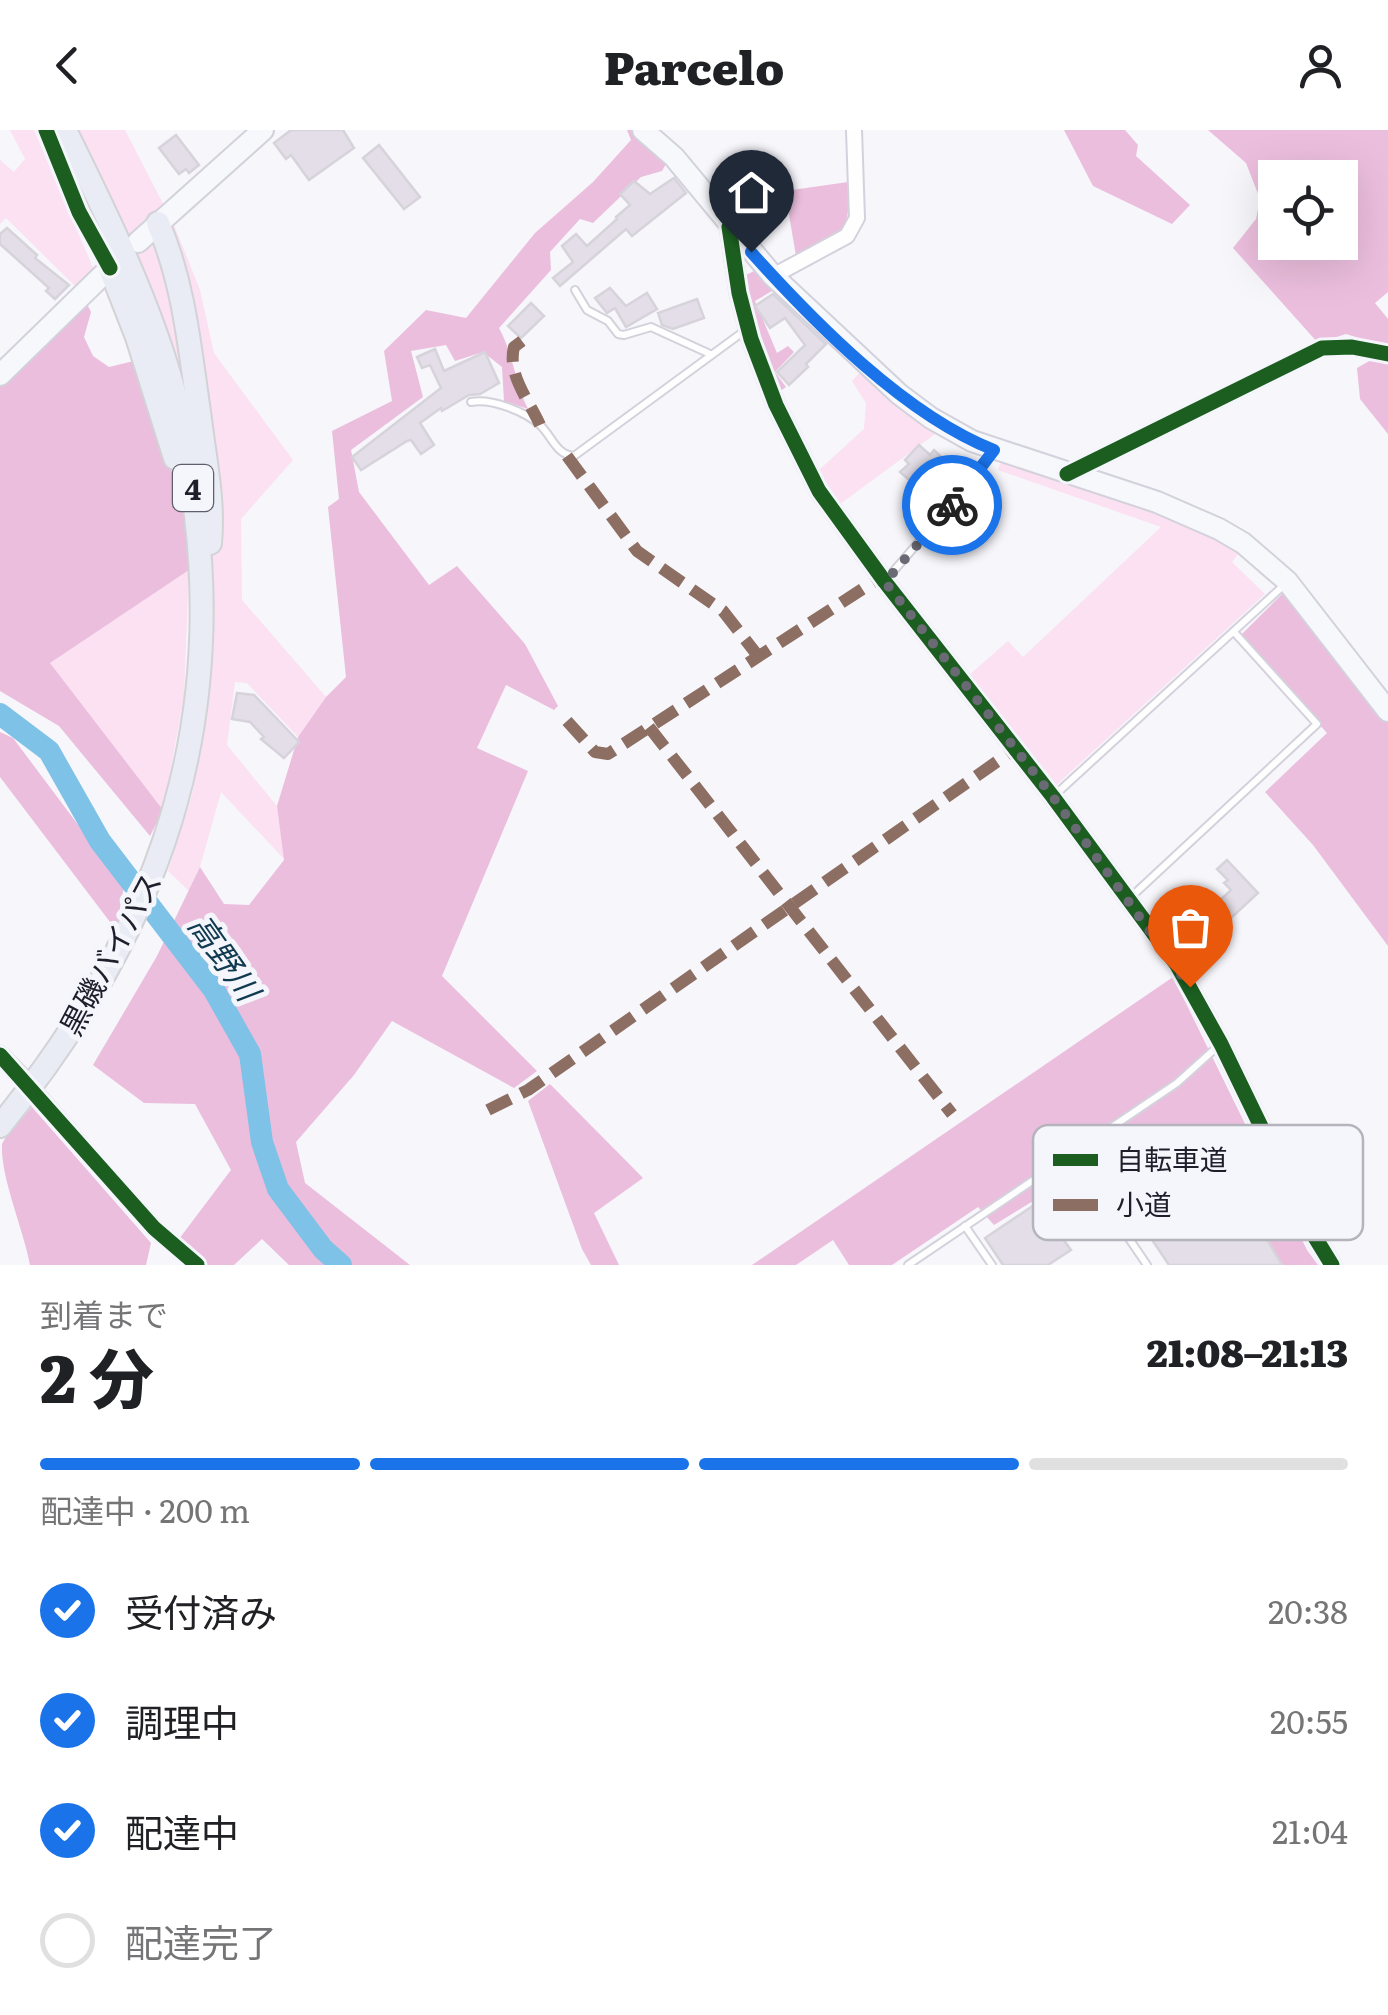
<!DOCTYPE html>
<html lang="ja">
<meta charset="utf-8">
<style>
:root{--surface:#fff;--page:#f6f6f6;--text:#202124;--muted:#757577;--line:#e0e0e0;--accent:#1a73e8}
body{margin:0;font-family:Literata,"Noto Sans JP",serif;background:var(--page);color:var(--text);height:100vh;display:flex;flex-direction:column;font-size:38px;white-space:nowrap}
*{box-sizing:border-box;margin:0}
p{font-size:32px;color:var(--muted)}
.icon{flex:none;width:55px;height:55px;fill:none;stroke:currentColor;stroke-width:2;stroke-linecap:round;stroke-linejoin:round}
.map{position:relative;height:1135px;overflow:hidden}
.details{display:flex;flex-direction:column;background:var(--surface);flex:1}
.details>*{flex:none}
.fabs{position:absolute;left:1258px;top:30px;display:grid;gap:20px}
.fabs a{display:grid;place-items:center;width:100px;height:100px;border-radius:0px;background:var(--surface);box-shadow:0 10px 40px #0002;font-size:50px}
.pin{position:absolute;display:grid;place-items:center;width:85px;height:85px;color:#fff;margin:-102px -42px;border-radius:50% 50% 50% 0;rotate:-45deg;box-shadow:0 0 10px #0007}
.pin .icon{rotate:45deg}
.courier{position:absolute;display:grid;place-items:center;width:100px;height:100px;margin:-50px;border:8px solid #1a73e8;border-radius:50%;background:#fff;color:#222;box-shadow:0 2px 12px #0007}
.summary em{font-style:normal;font-weight:800}
.summary div{display:flex;flex-direction:column-reverse}
.summary{display:flex;align-items:center;justify-content:space-between;height:170px;padding:0 40px}
h1{font-size:65px;font-weight:800;line-height:75px}
.bar{display:grid;grid-template-columns:repeat(4,1fr);gap:15px 10px;align-content:center;height:120px;padding:0 40px}
.bar i{height:12px;border-radius:8px;background:var(--line)}
.bar .selected{background:var(--accent)}
.bar p{grid-column:span 4}
ol{padding:0 40px;list-style:none}
li{display:flex;align-items:center;gap:30px;height:110px}
li p{margin-inline-start:auto}
li .icon{padding:10px;border-radius:50%;background:var(--accent);color:#fff;stroke-width:4}
li:last-child{color:var(--muted)}
li i{width:55px;height:55px;border:5px solid var(--line);border-radius:50%}
header{display:flex;justify-content:space-between;align-items:center;height:130px;padding:0 40px;background:var(--surface);font-size:45px;font-weight:800}
.map>svg:first-child{display:block}
</style>
<header><svg class="icon" aria-label="back" viewBox="0 0 24 24"><path d="M15 5l-7 7 7 7"/></svg>Parcelo<svg class="icon" aria-label="person" viewBox="0 0 24 24"><circle cx="12" cy="8" r="4"/><path d="M4 21q1-7 8-7t8 7"/></svg></header>
<div class="map">
<svg width="1388" height="1135" viewBox="0 0 1388 1135">
<rect width="100%" height="100%" fill="#f6f6fb"/>
<g fill="#fbe1f2">
<path d="M10 0H34L94 140 76 157 6 88 0 94V30L14 42 25 29Z"/>
<path d="M75 0H125L174 95 200 160 214 223 293 330 241 389 242 470 326 567 298 607 247 553 235 552 227 615 277 676 285 730 221 662 200 737 189 761 168 741 192 665 207 585 214 512 213 453 203 352Z"/>
<path d="M863 239 938 302 840 374 819 340 864 299 866 273 852 251Z"/>
<path d="M1001 331 1177 387 1241 420 1232 432 1265 464 1053 658 968 546 1008 511 1023 527 1161 397 998 340Z"/>
<path d="M189 440 184 567 163 680 50 533Z"/>
</g>
<g fill="#ebbedd" fill-rule="evenodd">
<path d="M627 0H656L655 20 666 34 662 41 641 47 593 93 580 89 550 122 551 140 499 198C513 223 515 253 528 279L504 271 502 237 483 222 455 231 446 215 411 221 423 267 351 320 359 362 429 455 457 436 525 514 558 576 554 580 506 555 477 618 528 641 442 846 537 941 514 958 392 891 354 945 296 1012 305 1053 410 1135H289L262 1109 234 1135H208L179 1109 231 1040 195 974 144 973 93 935 157 826 200 737 224 774 249 775 284 730 277 676 298 607 326 567 346 547 328 377 339 369 332 301 392 271 384 221 426 180 466 188 535 103 593 52 631 10Z"/>
<path d="M1064 0H1125L1138 15 1136 26 1190 75 1172 94 1093 56Z"/>
<path d="M1208 0H1388V162L1375 173 1388 189V217L1346 204 1318 213 1233 118 1256 89 1260 69 1246 33ZM1275 48H1340V112H1275Z"/>
<path d="M848 52C850 108 845 105 796 126L785 61Z"/>
<path d="M758 139 777 158 755 171 777 223 788 216 794 222 775 242 786 257 779 262 751 177 746 145Z"/>
<path d="M85 170 91 182 84 207 93 226 109 237 138 230C160 296 191 369 189 440L50 533 163 680 150 706 59 596 0 561V252Z"/>
<path d="M1373 229 1388 234V304L1360 269 1357 238Z"/>
<path d="M1283 463 1321 504 1388 592V816L1313 715 1265 662 1327 603 1240 506Z"/>
<path d="M0 602 13 608 124 756 117 796 110 792 0 647Z"/>
<path d="M1173 847 1307 1120 1318 1135H1283L1195 1008 1169 1025 1152 998 994 1095 978 1077 892 1135H849L833 1110 796 1135H752Z"/>
<path d="M550 954 643 1048 594 1083 619 1135H591L582 1119 528 971Z"/>
<path d="M32 977 151 1113 146 1135H30C24 1101 0 1046 2 1014 8 1001 23 988 32 977Z"/>
</g>
<g fill="none" stroke-linecap="round" stroke-linejoin="round">
<path stroke="#7fc2e7" stroke-width="22" d="M0 584 49 621 100 711 214 860 250 924 262 1012 278 1059 323 1119 341 1135"/>
</g>
<g fill="#e3dee7" stroke="#d7d3db" stroke-width="2.5">
<path d="M291 0H343L354 18 309 50 291 25 286 29 274 13Z"/>
<path d="M176 5 199 35 189 43 186 39 179 44 159 18Z"/>
<path d="M379 15 420 67 404 79 363 28Z"/>
<path d="M674 48 686 63 632 106 626 99 560 156 553 148 573 132 562 116 576 104 587 116 617 89 616 87 630 75 620 64 634 51 650 64Z"/>
<path d="M7 98 37 125 35 128 69 155 55 169 46 161 49 158 0 114V104Z"/>
<path d="M610 158 626 176 647 163 657 179 626 197 615 178 607 183 595 168Z"/>
<path d="M773 164 826 214 806 234 808 237 789 255 777 242 805 215 785 188 770 198 755 176Z"/>
<path d="M697 169 704 188 673 199 662 195 658 183Z"/>
<path d="M531 173 544 186 521 208 508 196Z"/>
<path d="M435 219 444 241 485 222 499 253 480 264 469 265 442 281 441 278 420 293 434 315 421 324 411 310 407 311 361 340 352 327 441 258 430 235 422 238 417 227Z"/>
<path d="M919 315 930 325 934 320 950 335 945 341 951 346 928 366 900 342 909 334 905 330Z"/>
<path d="M237 563 254 565 299 612 284 628 261 609 264 607 250 592 232 589Z"/>
<path d="M1227 730 1258 763 1215 803 1201 788 1231 760 1224 753 1228 750 1217 739Z"/>
<path d="M1125 1003 1134 1017 1151 1005 1168 1031 1197 1011 1205 1022 1211 1019 1218 1031 1213 1034 1239 1071 1243 1069 1282 1135H1169L1103 1037 1123 1024 1114 1010Z"/>
<path d="M1073 1049 1095 1082 1060 1105 1071 1120 1048 1135H1003L985 1108Z"/>
</g>
<g fill="none" stroke-linecap="round" stroke-linejoin="round">
<defs>
<g id="service">
<path d="M575 160 587 180 608 191 618 204 624 205 651 197 710 224"/>
<path d="M471 272C491 268 524 281 540 295 552 306 556 325 574 326L747 199"/>
<path d="M885 451 980 341 993 323"/>
<path d="M1056 664 1283 456"/>
<path d="M1131 767 1317 594 1234 502"/>
<path d="M1072 1025 1147 1135"/>
<path d="M965 1096 992 1135"/>
<path d="M908 1135 1177 953 1217 917"/>
</g>
<g id="minor">
<path d="M46 0 79 82 110 138"/>
<path d="M773 146 847 106 857 88 854 0"/>
<path d="M1068 343 1322 218 1352 217 1388 224"/>
<path d="M31 957 154 1098 197 1135"/>
</g>
<g id="tertiary">
<path d="M729 97 739 163 751 209 776 275 819 361 885 452 1053 667 1177 835 1221 914 1313 1104 1332 1135"/>
<path d="M0 925 31 957"/>
</g>
<g id="secondary">
<path d="M643 0 674 27 773 146 899 264 931 288 972 311 1157 372 1219 399 1243 413 1287 451 1388 581"/>
<path d="M138 112 263 0"/>
<path d="M0 245 118 130"/>
</g>
<g id="trunk">
<path d="M158 93C185 156 190 222 200 289 205 331 214 371 210 413"/>
<path d="M110 138 137 207 175 328"/>
<path d="M0 996C148 815 224 621 196 386 190 338 183 290 169 244 144 160 104 79 65 0"/>
</g>
</defs>
<use href="#service" stroke="#d3d2dc" stroke-width="10"/>
<use href="#minor" stroke="#d3d2dc" stroke-width="18"/>
<use href="#tertiary" stroke="#d3d2dc" stroke-width="21"/>
<use href="#secondary" stroke="#d3d2dc" stroke-width="24"/>
<use href="#trunk" stroke="#d3d3d7" stroke-width="26"/>
<use href="#service" stroke="#fefefe" stroke-width="6"/>
<use href="#minor" stroke="#fefefe" stroke-width="14"/>
<use href="#tertiary" stroke="#fefefe" stroke-width="18"/>
<use href="#secondary" stroke="#f6f8fb" stroke-width="20"/>
<use href="#trunk" stroke="#e9ecf4" stroke-width="22"/>
<g stroke="#8d6e63" stroke-width="12" stroke-dasharray="25 12" stroke-linecap="butt">
<path d="M522 211 514 217C507 245 529 270 540 295"/>
<path d="M567 326 637 421 723 481 758 526"/>
<path d="M567 591 595 622 608 624 881 447"/>
<path d="M649 597 952 984"/>
<path d="M488 980 528 960 1015 619"/>
</g>
<defs>
<g id="cycleway">
<path d="M46 0 79 82 110 138"/>
<path d="M729 97 739 163 751 209 776 275 819 361 885 452 1053 667 1177 835 1221 914 1313 1104 1332 1135"/>
<path d="M1067 344 1322 218 1352 217 1388 224"/>
<path d="M0 925 154 1098 197 1135"/>
</g>
</defs>
<use href="#cycleway" stroke="#f5f5fc" stroke-width="21"/>
<use href="#cycleway" stroke="#1b5e20" stroke-width="15"/>
</g>
<g fill="none" stroke-linecap="round" stroke-linejoin="round">
<path stroke="#6a6a74" stroke-width="10" stroke-dasharray="0 18" d="M952 375 885 452 1053 667 1190 857"/>
<path stroke="#1a73e8" stroke-width="12" d="M751 122C815 193 905 285 994 320L952 375"/>
</g>
<g text-anchor="middle" dominant-baseline="central" stroke-width="10" stroke-linejoin="round" paint-order="stroke">
<rect fill="#f5f5fc" stroke="#5f5e6a" stroke-width="2.5" x="173" y="335" width="40" height="46" rx="8"/>
<g font-size="28" font-weight="bold" fill="#1f1e2b">
<text x="193" y="358">4</text>
</g>
<g font-size="30" fill="#1f1e2b" stroke="#f5f5fc">
<text transform="translate(109 823) rotate(-62)">黒磯バイパス</text>
</g>
<g font-size="32" font-style="italic" fill="#103a4f" stroke="#f5f5fc">
<text transform="translate(226 826) rotate(55)">高野川</text>
</g>
</g>
<rect x="1033" y="995" width="330" height="115" rx="15" fill="#f5f5fc" stroke="#b5b4bd" stroke-width="2.5"/>
<rect x="1053" y="1024" width="45" height="12" fill="#1b5e20"/>
<rect x="1053" y="1069" width="45" height="12" fill="#8d6e63"/>
<g font-size="28" fill="#1f1e2b">
<text x="1116" y="1040">自転車道</text>
<text x="1116" y="1085">小道</text>
</g>
</svg>
<div class="fabs">
<a><svg class="icon" aria-label="locate" viewBox="0 0 24 24"><circle cx="12" cy="12" r="6"/><path d="M12 2v4M12 18v4M2 12h4M18 12h4"/></svg></a>
</div>
<div class="pin" style="left:1190px;top:857px;background:#ea580c"><svg class="icon" aria-label="bag" viewBox="0 0 24 24"><path d="M5 8h14l-1 12H6zM9 8a3 3 0 0 1 6 0"/></svg></div>
<div class="pin" style="left:751px;top:122px;background:#1f2937"><svg class="icon" aria-label="home" viewBox="0 0 24 24"><path d="M3 11l9-7 9 7M6 9v11h12V9"/></svg></div>
<div class="courier" style="left:952px;top:375px"><svg class="icon" aria-label="bike" viewBox="0 0 24 24"><circle cx="6" cy="16" r="4"/><circle cx="18" cy="16" r="4"/><path d="M6 16l4-8h5l3 8M10 8l3 8H6M13 5h3"/></svg></div>
</div>
<section class="details">
<div class="summary"><div><h1>2 分</h1><p>到着まで</p></div><em>21:08–21:13</em></div>
<div class="bar"><i class="selected"></i><i class="selected"></i><i class="selected"></i><i></i><p>配達中 · 200 m</p></div>
<ol>
<li><svg class="icon" aria-label="check" viewBox="0 0 24 24"><path d="M5 12l5 5 9-10"/></svg>受付済み<p>20:38</p></li>
<li><svg class="icon" aria-label="check" viewBox="0 0 24 24"><path d="M5 12l5 5 9-10"/></svg>調理中<p>20:55</p></li>
<li><svg class="icon" aria-label="check" viewBox="0 0 24 24"><path d="M5 12l5 5 9-10"/></svg>配達中<p>21:04</p></li>
<li><i></i>配達完了</li>
</ol>
</section>
